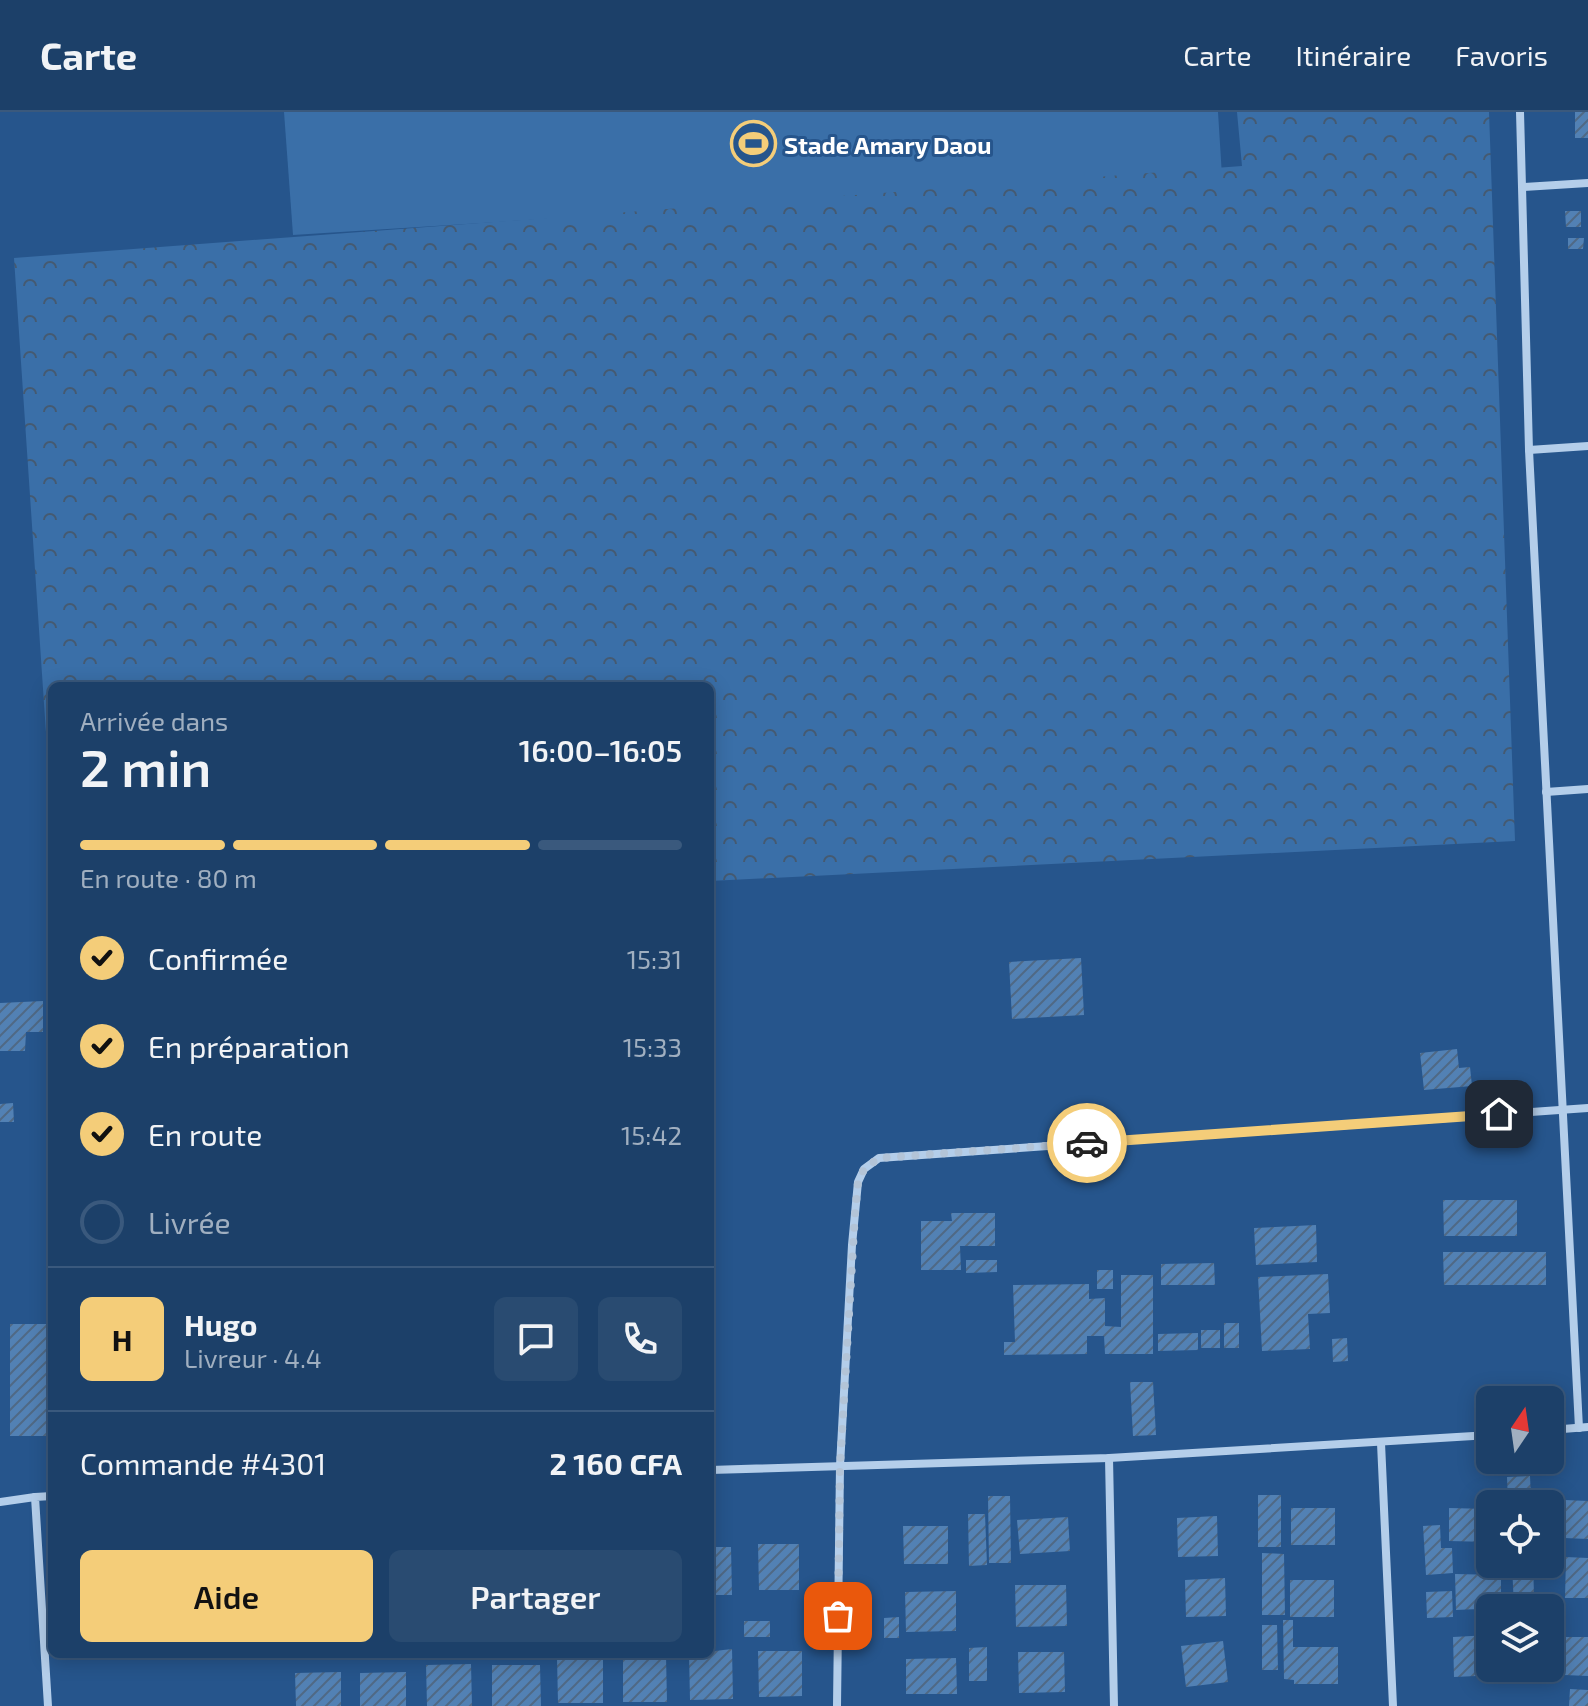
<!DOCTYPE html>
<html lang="fr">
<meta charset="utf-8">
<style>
:root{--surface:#1c4069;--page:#294b71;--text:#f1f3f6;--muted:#a0afc0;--line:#3a597d;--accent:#f4cd79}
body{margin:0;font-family:"Exo 2",sans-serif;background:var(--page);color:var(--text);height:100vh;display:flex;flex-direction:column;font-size:30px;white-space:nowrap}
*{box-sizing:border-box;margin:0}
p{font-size:26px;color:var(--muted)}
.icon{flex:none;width:44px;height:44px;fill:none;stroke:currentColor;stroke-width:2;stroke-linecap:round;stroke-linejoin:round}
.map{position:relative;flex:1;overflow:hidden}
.sheet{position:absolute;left:48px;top:570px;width:666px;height:976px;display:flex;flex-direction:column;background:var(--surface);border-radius:12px;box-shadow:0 4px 20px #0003,0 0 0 2px var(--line)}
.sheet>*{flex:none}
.needle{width:52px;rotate:13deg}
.fabs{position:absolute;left:1476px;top:1274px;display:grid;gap:16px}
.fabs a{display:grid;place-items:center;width:88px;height:88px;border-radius:12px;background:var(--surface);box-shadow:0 4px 20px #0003,0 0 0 2px var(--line);font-size:40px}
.pin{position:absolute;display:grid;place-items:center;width:68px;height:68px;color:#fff;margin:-34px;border-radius:16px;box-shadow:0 4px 12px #0006}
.courier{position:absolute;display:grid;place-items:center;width:80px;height:80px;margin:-40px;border:6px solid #f4cd79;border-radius:50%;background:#fff;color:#222;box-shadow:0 2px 10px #0007}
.summary em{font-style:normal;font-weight:600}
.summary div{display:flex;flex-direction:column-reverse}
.summary{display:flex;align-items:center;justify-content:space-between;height:136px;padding:0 32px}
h1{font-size:52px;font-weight:600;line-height:60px}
.bar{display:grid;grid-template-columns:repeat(4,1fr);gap:12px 8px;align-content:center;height:96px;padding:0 32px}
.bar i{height:10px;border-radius:6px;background:var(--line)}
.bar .selected{background:var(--accent)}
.bar p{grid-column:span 4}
.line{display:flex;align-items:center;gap:20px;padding:0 32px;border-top:2px solid var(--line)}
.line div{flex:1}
.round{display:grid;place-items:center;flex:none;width:84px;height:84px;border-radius:12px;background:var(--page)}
ol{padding:0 32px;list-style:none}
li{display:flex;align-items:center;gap:24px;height:88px}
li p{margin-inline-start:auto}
li .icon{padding:8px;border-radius:50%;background:var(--accent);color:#111;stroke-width:4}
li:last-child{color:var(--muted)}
li i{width:44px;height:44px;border:4px solid var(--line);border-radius:50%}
.primary-button{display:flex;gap:16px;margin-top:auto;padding:16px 32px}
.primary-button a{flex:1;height:92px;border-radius:12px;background:var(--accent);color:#111;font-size:32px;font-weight:600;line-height:92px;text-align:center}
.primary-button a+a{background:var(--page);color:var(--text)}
header{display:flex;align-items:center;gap:48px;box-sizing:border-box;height:112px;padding:0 40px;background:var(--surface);border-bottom:2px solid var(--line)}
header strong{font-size:38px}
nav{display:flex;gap:44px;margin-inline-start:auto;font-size:28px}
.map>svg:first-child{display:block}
</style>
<header>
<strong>Carte</strong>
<nav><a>Carte</a><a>Itinéraire</a><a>Favoris</a></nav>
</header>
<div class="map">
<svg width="1588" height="1594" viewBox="0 0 1588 1594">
<defs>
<pattern id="forest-crowns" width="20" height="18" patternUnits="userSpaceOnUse" patternTransform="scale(2)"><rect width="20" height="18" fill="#3a6fa8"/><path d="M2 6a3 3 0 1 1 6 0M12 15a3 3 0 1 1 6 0" fill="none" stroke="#455a71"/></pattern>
<pattern id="building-hatch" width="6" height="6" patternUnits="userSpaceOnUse" patternTransform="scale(2)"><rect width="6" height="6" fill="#5281b4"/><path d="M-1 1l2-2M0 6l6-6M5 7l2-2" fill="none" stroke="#4f6985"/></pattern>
</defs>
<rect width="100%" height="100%" fill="#26558c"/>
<path fill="#3a6fa8" d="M284 0H1218L1222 64 293 123Z"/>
<path fill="url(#forest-crowns)" d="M1237 0H1489L1515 729 710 769V574H52V710L14 146 1242 54Z"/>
<g fill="url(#building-hatch)">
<rect x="1575" y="0" width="13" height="26"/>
<path d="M1565 99H1581V115H1566Z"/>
<path d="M1568 126H1584L1583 137H1568Z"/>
<path d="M1081 846 1084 903 1012 907 1009 850Z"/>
<path d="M43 889V920H26L25 939H0V891Z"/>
<path d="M1457 937 1459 956 1470 955 1472 974 1424 978 1420 941Z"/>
<path d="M13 991 14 1010H0V992Z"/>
<rect x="46" y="1051" width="6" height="38"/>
<path d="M1443 1088H1517V1124H1444Z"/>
<path d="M951 1101H995V1134H960L961 1158H921V1109H952Z"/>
<path d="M1316 1113 1317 1150 1256 1153 1254 1116Z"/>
<path d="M1443 1140H1546V1173H1444Z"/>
<path d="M966 1148H997V1160L966 1161Z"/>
<path d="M1214 1151 1215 1173H1161V1152Z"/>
<rect x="1097" y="1158" width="16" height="19"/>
<path d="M1328 1162 1330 1201 1308 1202 1310 1237 1262 1239 1258 1165Z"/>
<path d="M1121 1163H1153V1242H1105L1104 1224H1087V1242L1004 1243V1230H1015L1013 1173 1089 1172V1187L1105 1186V1214L1121 1215Z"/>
<rect x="1224" y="1211" width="15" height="25"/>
<path d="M10 1212H48L49 1324H10Z"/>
<rect x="1201" y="1218" width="19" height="18"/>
<path d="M1198 1221V1238L1158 1239V1222Z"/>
<path d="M1347 1226 1348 1249 1333 1250 1332 1227Z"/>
<path d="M1130 1270H1153L1156 1323 1133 1324Z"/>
<path d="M1530 1364 1531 1385 1553 1383 1555 1425H1550V1392H1508L1507 1365Z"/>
<rect x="1258" y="1383" width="23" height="52"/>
<path d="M988 1384H1010L1011 1451H989Z"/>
<path d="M1565 1388 1588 1389V1427L1564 1426Z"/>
<rect x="1291" y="1396" width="44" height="37"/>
<path d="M1449 1396 1490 1397V1430L1449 1429Z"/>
<path d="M968 1402H985L987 1453 969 1454Z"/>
<path d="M1217 1404 1218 1444 1178 1445 1177 1406Z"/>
<path d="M1068 1405 1070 1439 1020 1442 1017 1408Z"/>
<path d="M1440 1413 1441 1436H1452L1453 1461 1426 1463 1423 1414Z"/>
<path d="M903 1414H948V1452H904Z"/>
<path d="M758 1432H799V1478H759Z"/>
<path d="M710 1435H731L732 1483H710Z"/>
<path d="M1262 1441 1284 1442 1285 1503H1262Z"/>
<path d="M1566 1445 1588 1446V1486H1565Z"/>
<path d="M1512 1452H1533L1534 1482H1546L1547 1496H1514Z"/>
<path d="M1455 1462 1501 1463V1496L1456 1498Z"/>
<path d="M1225 1466 1226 1504 1186 1505 1185 1468Z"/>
<rect x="1290" y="1468" width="44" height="37"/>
<path d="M1015 1473H1066L1067 1514 1016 1515Z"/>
<path d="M956 1479V1519L906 1520 905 1480Z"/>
<path d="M1452 1479 1453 1505 1427 1506 1426 1480Z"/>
<path d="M899 1505V1526H884V1506Z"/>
<path d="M1283 1508H1293V1535H1338V1572H1294V1568L1284 1567Z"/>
<rect x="744" y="1509" width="26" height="16"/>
<path d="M1262 1513H1277L1278 1558H1262Z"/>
<path d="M1490 1523V1556H1498L1499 1563 1454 1565 1453 1525Z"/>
<path d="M1565 1525H1588V1564L1564 1563Z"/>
<path d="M1223 1529 1228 1570 1186 1575 1181 1534Z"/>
<path d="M987 1535V1569H969V1536Z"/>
<path d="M732 1537 733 1587 690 1588 689 1542Z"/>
<path d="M758 1539H802V1584L759 1585Z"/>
<path d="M1018 1540H1064L1065 1580 1019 1581Z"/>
<path d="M623 1544H666L667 1590H623Z"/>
<path d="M557 1546H603V1591H558Z"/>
<path d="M956 1546 957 1582H906V1547Z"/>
<path d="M471 1552 472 1594H427L426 1553Z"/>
<path d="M492 1553H540L541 1594H492Z"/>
<path d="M1532 1556H1551V1563L1532 1564Z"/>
<path d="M341 1560V1594H296L295 1561Z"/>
<path d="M406 1560V1594H360V1561Z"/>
<path d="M1570 1577 1588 1578V1594H1569Z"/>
</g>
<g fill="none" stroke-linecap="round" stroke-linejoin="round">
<g stroke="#b4ceea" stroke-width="8">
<path d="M1520 0 1529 338 1579 1316"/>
<path d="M1523 75 1588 71"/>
<path d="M1529 338 1588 334"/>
<path d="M1546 680 1588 677"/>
<path d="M1550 1318 1588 1315"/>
<path d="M1381 1331 1393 1594"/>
<path d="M1109 1346 1114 1594"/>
<path d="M710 1358 1109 1346 1490 1323"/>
<path d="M0 1390 35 1385"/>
<path d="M48 1594 35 1385 52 1384"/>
<path d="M837 1594 840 1354 852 1133 858 1070 864 1057 879 1046 1588 996"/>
</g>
</g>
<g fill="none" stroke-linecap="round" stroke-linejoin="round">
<path stroke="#b3c4d7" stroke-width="8" stroke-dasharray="0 14.4" d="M838 1504 840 1354 855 1102 858 1070 864 1057 879 1046 1087 1031"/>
<path stroke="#f4cd79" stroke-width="10" d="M1087 1031 1499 1002"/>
</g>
<defs>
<symbol id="stadium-ring" viewBox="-11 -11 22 22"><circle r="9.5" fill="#26558c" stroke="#f4cd79" stroke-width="1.5"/><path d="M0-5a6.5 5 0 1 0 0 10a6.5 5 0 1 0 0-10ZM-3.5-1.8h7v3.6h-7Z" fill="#f4cd79"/></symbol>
</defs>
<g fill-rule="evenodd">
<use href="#stadium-ring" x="728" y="6" width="51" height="51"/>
</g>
<g text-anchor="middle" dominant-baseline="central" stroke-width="6" stroke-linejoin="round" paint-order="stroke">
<g font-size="24" font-weight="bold" fill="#fff" stroke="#26558c" text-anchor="start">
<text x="784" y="32">Stade Amary Daou</text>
</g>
</g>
</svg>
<div class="fabs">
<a><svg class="needle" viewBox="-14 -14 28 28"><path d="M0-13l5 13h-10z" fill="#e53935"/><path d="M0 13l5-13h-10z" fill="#a0afc0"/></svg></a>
<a><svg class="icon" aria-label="locate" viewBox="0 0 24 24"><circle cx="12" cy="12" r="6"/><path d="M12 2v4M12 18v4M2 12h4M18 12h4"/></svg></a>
<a><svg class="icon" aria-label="layers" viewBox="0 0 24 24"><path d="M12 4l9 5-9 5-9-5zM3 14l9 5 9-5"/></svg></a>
</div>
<div class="pin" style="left:838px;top:1504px;background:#ea580c"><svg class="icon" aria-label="bag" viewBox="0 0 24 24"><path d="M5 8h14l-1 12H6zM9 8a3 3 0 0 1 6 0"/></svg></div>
<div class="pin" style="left:1499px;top:1002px;background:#1f2937"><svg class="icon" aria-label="home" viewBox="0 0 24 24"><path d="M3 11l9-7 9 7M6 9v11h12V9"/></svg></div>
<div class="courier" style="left:1087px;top:1031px"><svg class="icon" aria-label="car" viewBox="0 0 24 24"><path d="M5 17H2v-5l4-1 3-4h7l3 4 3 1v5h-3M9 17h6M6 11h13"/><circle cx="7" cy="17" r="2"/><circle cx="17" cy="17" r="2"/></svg></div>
<section class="sheet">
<div class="summary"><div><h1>2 min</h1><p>Arrivée dans</p></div><em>16:00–16:05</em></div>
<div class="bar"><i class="selected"></i><i class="selected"></i><i class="selected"></i><i></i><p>En route · 80 m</p></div>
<ol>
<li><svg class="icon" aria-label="check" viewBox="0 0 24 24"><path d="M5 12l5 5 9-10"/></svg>Confirmée<p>15:31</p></li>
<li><svg class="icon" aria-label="check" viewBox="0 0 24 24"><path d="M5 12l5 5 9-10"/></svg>En préparation<p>15:33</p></li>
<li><svg class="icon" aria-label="check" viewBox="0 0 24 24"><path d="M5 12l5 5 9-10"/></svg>En route<p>15:42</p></li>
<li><i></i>Livrée</li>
</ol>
<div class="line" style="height:144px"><b class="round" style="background:var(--accent);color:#111">H</b><div><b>Hugo</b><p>Livreur · 4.4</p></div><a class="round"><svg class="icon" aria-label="chat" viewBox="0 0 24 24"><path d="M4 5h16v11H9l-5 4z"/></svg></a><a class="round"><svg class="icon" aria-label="phone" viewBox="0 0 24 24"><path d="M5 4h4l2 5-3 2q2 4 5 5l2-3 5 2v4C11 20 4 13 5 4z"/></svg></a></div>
<div class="line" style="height:104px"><div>Commande #4301</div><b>2 160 CFA</b></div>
<div class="primary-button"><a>Aide</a><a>Partager</a></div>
</section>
</div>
